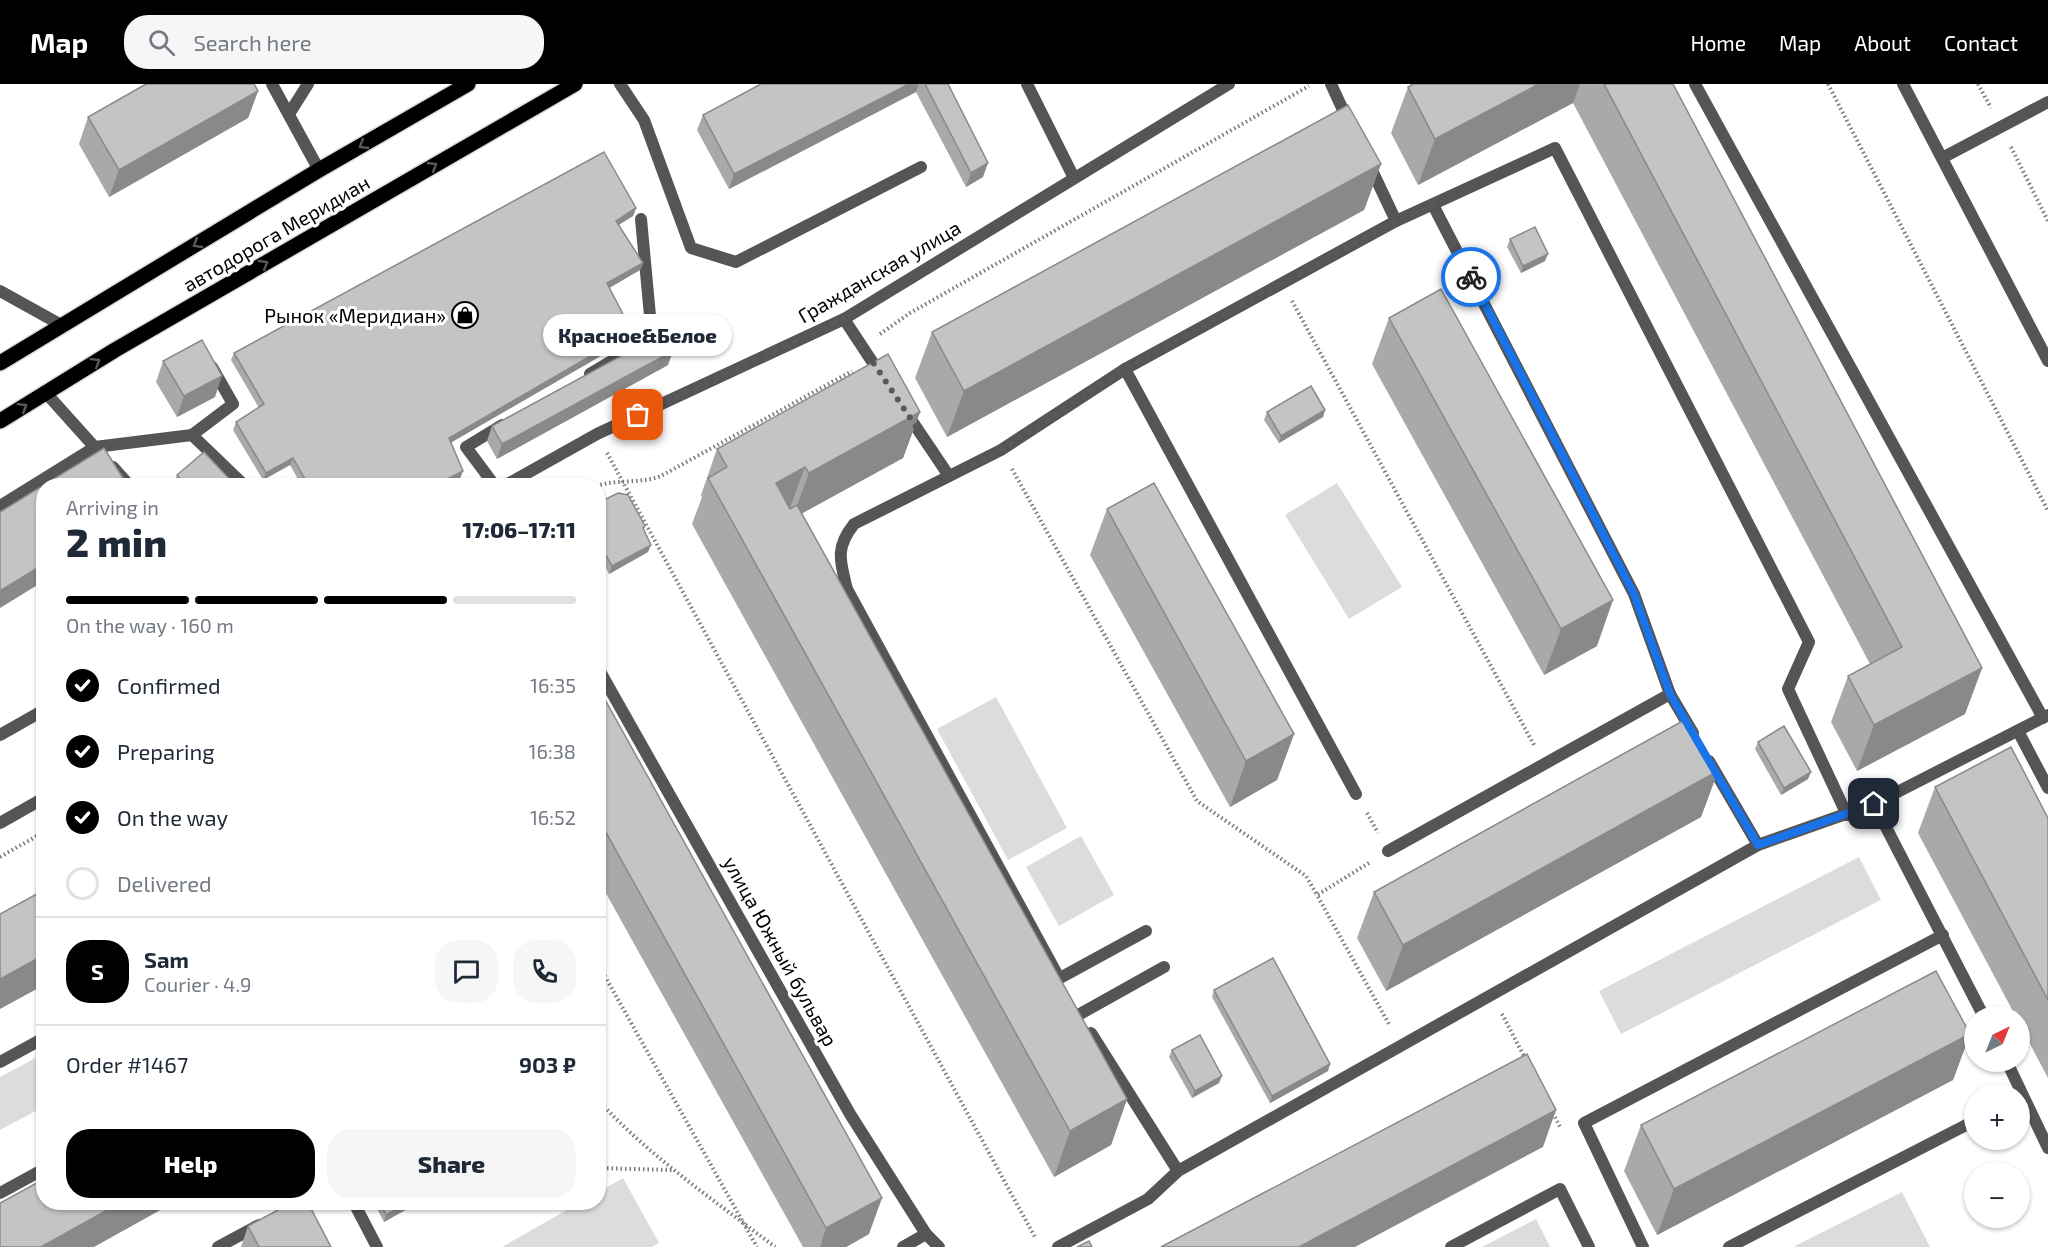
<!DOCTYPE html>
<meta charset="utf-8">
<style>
:root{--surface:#fff;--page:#f6f6f7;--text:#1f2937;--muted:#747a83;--line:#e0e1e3;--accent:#000}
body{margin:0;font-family:"Exo 2",sans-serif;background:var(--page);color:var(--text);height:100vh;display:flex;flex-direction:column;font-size:22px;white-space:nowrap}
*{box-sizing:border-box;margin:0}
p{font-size:20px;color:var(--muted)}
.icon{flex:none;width:33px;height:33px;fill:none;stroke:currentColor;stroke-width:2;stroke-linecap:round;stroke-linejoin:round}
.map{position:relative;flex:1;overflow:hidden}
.side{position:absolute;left:36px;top:394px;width:570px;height:732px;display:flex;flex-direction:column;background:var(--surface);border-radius:24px;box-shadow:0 2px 4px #0004}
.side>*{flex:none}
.needle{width:39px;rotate:43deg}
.buttons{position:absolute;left:1964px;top:922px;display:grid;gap:12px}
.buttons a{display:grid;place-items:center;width:66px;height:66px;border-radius:50%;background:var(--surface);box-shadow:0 2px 4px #0004;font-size:30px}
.pin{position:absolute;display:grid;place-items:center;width:51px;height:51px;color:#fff;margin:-26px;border-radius:12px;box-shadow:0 3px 9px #0006}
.courier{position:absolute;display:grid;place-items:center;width:60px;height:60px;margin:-30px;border:4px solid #1a73e8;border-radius:50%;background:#fff;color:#222;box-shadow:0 2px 8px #0007}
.bubble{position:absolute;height:42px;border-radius:21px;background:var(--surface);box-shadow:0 2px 4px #0004;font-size:20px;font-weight:800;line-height:42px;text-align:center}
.overview em{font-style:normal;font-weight:800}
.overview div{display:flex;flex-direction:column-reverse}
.overview{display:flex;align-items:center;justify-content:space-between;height:102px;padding:0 30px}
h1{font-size:39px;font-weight:800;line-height:45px}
.bar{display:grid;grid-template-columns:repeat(4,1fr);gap:9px 6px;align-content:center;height:72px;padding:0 30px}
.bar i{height:8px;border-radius:4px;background:var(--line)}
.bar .current{background:var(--accent)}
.bar p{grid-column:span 4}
.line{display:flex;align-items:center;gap:15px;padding:0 30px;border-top:2px solid var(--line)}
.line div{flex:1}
.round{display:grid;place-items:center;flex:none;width:63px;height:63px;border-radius:24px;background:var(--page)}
ol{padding:0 30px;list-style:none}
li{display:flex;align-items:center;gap:18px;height:66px}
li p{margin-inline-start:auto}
li .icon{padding:6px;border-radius:50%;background:var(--accent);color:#fff;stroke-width:4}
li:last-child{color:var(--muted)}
li i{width:33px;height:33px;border:3px solid var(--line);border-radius:50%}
.primary-button{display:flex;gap:12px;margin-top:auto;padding:12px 30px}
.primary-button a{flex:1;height:69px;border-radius:24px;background:var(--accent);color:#fff;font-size:24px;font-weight:800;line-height:69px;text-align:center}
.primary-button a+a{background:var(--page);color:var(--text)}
header{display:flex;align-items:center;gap:36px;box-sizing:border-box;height:84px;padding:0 30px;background:var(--accent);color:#fff}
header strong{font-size:28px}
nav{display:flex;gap:33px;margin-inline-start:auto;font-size:21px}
.search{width:420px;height:54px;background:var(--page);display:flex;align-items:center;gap:15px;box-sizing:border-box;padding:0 21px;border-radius:24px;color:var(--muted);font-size:22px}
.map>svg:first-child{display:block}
</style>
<header>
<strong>Map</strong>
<div class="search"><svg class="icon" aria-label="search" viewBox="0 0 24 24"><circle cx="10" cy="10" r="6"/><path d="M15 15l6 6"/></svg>Search here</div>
<nav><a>Home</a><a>Map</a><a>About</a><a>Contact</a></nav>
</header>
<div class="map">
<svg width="2048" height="1163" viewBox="0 0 2048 1163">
<rect width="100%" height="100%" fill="#fff"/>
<g fill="#dcdcdc">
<path d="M1337 399 1402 503 1349 535 1285 431Z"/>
<path d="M996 613 1067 744 1008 776 937 645Z"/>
<path d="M1081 752 1114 811 1059 842 1026 783Z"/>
<path d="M1859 773 1881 816 1621 950 1599 907Z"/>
<path d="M43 970V1023L0 1046V993Z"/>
<path d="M623 1094 659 1159 652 1163H502L579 1119H598L599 1108Z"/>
<path d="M1902 1108 1930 1163H1796L1795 1162Z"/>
<path d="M1536 1135 1550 1163H1482Z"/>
</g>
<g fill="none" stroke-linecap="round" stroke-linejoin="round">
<defs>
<g id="primary">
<path d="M0 279 319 86 468 0"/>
<path d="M0 337 115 266 575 0"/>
</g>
</defs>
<use href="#primary" stroke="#dbdbdb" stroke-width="18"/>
<g stroke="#777" stroke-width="4" stroke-dasharray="1.5 3" stroke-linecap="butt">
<path d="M1828 0 2048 427"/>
<path d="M1978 0 1991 24"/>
<path d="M2011 63 2048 137"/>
<path d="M1292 217 1534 661"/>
<path d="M880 250 910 229 1309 2"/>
<path d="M607 369 1036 1155"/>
<path d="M1012 385 1197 717 1306 792 1317 811"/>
<path d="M596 402C618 395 640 400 661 392L852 287"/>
<path d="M1367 729 1378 749"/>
<path d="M0 773 44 748"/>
<path d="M1369 779 1317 811 1390 942"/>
<path d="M598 880 757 1163"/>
<path d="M1502 930 1525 974"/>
<path d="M598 1016C650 1073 714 1116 775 1163"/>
<path d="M1553 1029 1560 1043"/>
<path d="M598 1084 672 1086"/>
</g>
<g stroke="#555" stroke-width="12">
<path d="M620 0 644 36 691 164 736 178 921 83"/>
<path d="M1027 0 1074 94"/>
<path d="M1331 0 1349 39"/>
<path d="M1695 0 2043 634"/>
<path d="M289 30 308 0"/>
<path d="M1942 74 2048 18"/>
<path d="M1369 80 1396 137"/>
<path d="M1433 121 1634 510 1670 610 1693 649"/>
<path d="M0 207 63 242"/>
<path d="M844 235 881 291"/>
<path d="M212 283 233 320 192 351 245 402"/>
<path d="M1125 285 1356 710"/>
<path d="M590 290 652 253 641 135"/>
<path d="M46 309 99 368"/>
<path d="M906 328 949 392"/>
<path d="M113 383 130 402"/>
<path d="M495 402 466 363 502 341"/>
<path d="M0 422 95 363 192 351"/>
<path d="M2018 647 2048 704"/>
<path d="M0 651 44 626"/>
<path d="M1709 677 1758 761"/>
<path d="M1874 720 1984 933"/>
<path d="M1388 767 1670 610"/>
<path d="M1057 890 847 505C840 477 835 464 854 440L1001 366 1125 285 1396 137 1555 64 1809 558 1788 605 1847 731"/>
<path d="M1060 894 1146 847"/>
<path d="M1080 930 1164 883"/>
<path d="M1091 949 1178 1087"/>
<path d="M0 978 44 954"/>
<path d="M2007 978 2048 1064"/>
<path d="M0 1109 44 1085"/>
<path d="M354 1119 377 1163"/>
<path d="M218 1163 259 1141"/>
<path d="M903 1163 926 1150"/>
<path d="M1058 1163 1148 1115 1178 1087 1758 761 1874 720 2048 631"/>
<path d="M1451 1163 1560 1105 1589 1163"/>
<path d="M1643 1163 1584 1039 1943 851"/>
<path d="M1729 1163 1974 1037"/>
</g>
<g stroke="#555" stroke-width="12">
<path d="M272 0 319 86"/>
<path d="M504 402 597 350 844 235 1229 0"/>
<path d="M598 584 850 1030 926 1150 939 1163"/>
<path d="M0 739 44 714"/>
</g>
<path stroke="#555" stroke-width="12" d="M1903 0 2048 277"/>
<use href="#primary" stroke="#000" stroke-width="15"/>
</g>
<g fill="#a9a9a9">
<path d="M761 0H948L983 93 966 103 916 8 729 105 697 46 703 31Z"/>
<path d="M1413 0H1673L1982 584 1965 630 1857 687 1831 638 1848 592 1870 580 1573 19 1418 101 1391 49 1408 3Z"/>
<path d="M258 7 248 34 109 113 79 60 88 33Z"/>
<path d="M1381 80 1364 126 947 353 915 294 932 248Z"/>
<path d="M636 124 633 132 619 141 643 179 640 186 609 204 632 248 630 255 451 358 460 395 445 402H302L290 381 263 396 233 346 236 338 259 324 231 276 234 269Z"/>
<path d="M1510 155 1545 177 1521 189 1507 163Z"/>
<path d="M1389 234 1597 562 1544 591 1372 280Z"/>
<path d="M163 277 215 313 177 333 156 298Z"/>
<path d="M668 281 497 375 487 357 492 342Z"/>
<path d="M1325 326 1323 333 1279 359 1264 336 1267 328Z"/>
<path d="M920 328 903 374 802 429 1127 1015 1111 1061 1054 1093 692 440 702 413 701 411 717 365Z"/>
<path d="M177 391 236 402H177L174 399Z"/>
<path d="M598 419 644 446 648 468 609 490 598 469Z"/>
<path d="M1107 425 1294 650 1277 696 1230 723 1090 471Z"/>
<path d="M598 603 869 1150 846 1163H803L598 795Z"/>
<path d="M1758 658 1808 695 1781 711 1755 665Z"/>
<path d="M1718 687 1701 733 1386 907 1357 854 1374 808Z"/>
<path d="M1935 703 2048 734V994L2019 939V933H2016L1918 749Z"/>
<path d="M1214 906 1328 987 1270 1019 1212 913Z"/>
<path d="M1970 950 1953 996 1657 1151 1624 1087 1641 1041Z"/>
<path d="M1172 966 1219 999 1192 1014 1169 973Z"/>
<path d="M374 1119H408L409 1124 384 1138Z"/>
<path d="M248 1142 331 1163H241Z"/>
</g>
<g fill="#898989">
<path d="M909 0H919L916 8 729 105 734 90Z"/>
<path d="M1539 0H1580L1573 19 1418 101 1435 55Z"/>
<path d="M258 7 248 34 109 113 119 86Z"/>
<path d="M988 79 983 93 966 103 971 89Z"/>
<path d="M1381 80 1364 126 947 353 964 307Z"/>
<path d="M636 124 633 132 613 144 616 137Z"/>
<path d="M1548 170 1545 177 1521 189 1523 182Z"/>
<path d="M643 179 640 186 604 207 607 199Z"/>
<path d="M632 248 630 255 447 361 449 354Z"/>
<path d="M673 267 668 281 497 375 502 360Z"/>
<path d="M222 292 215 313 177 333 184 312Z"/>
<path d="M1325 326 1323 333 1279 359 1281 352Z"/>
<path d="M920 328 903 374 792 435 809 389Z"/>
<path d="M293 374 290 381 263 396 266 389Z"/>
<path d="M805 383 788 429 776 399Z"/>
<path d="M463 387 460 395 445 402H433Z"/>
<path d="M651 461 648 468 609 490 612 482Z"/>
<path d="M44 480V497L0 524V507Z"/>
<path d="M1613 516 1597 562 1544 591 1561 545Z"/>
<path d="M1982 584 1965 630 1857 687 1874 641Z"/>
<path d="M1294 650 1277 696 1230 723 1246 677Z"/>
<path d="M1718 687 1701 733 1386 907 1403 861Z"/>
<path d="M1811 688 1808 695 1781 711 1784 704Z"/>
<path d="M44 871V901L0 925V895Z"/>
<path d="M1970 950 1953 996 1657 1151 1674 1105Z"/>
<path d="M1330 980 1328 987 1270 1019 1272 1012Z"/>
<path d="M1222 992 1219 999 1192 1014 1195 1007Z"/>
<path d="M1127 1015 1111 1061 1054 1093 1070 1047Z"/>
<path d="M1556 1026 1543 1063 1355 1163H1299Z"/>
<path d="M882 1114 869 1150 846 1163H820L826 1144Z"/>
<path d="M120 1119H173L94 1163H41Z"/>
<path d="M408 1119H411L409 1124 384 1138 386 1131Z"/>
</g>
<g fill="#c4c4c4" stroke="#898989" stroke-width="1.5">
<path d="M146 0H254L258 7 119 86 88 33Z"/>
<path d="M761 0H909L734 90 703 31Z"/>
<path d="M925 0H948L988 79 971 89Z"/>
<path d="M1413 0H1539L1435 55 1408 3Z"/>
<path d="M1604 0H1673L1982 584 1874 641 1848 592 1902 563Z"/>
<path d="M1348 21 1381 80 964 307 932 248Z"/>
<path d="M604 68 636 124 616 137 643 179 607 199 632 248 449 354 463 387 433 402H309L293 374 266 389 236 338 264 320 234 269Z"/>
<path d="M1535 143 1548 170 1523 182 1510 155Z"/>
<path d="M1441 205 1613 516 1561 545 1389 234Z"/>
<path d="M663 249 673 267 502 360 492 342Z"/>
<path d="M202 256 222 292 184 312 163 277Z"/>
<path d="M888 270 920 328 809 389 805 383 776 399 790 425 797 421 1127 1015 1070 1047 708 394 727 383 717 365Z"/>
<path d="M1311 302 1325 326 1281 352 1267 328Z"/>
<path d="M104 364 128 402H44V480L0 507V428Z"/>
<path d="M204 368 236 402H186L177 391Z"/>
<path d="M1154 399 1294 650 1246 677 1107 425Z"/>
<path d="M618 409 628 411 645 442 643 444 651 461 612 482 598 457V419Z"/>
<path d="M598 603 882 1114 826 1144 598 734Z"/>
<path d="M1688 634 1718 687 1403 861 1374 808Z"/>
<path d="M1784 642 1811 688 1784 704 1758 658Z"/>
<path d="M2011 663 2048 734V916L1935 703Z"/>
<path d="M44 806V871L0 895V830Z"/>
<path d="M1273 874 1330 980 1272 1012 1214 906Z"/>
<path d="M1936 887 1970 950 1674 1105 1641 1041Z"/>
<path d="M1200 951 1222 992 1195 1007 1172 966Z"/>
<path d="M1527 970 1556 1026 1299 1163H1161Z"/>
<path d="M44 1095V1119H120L41 1163H0V1119Z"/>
<path d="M291 1119H308L331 1163H259L248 1142Z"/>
<path d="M380 1119H408L386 1131Z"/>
<path d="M1089 1157 1092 1163H1077Z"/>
</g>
<defs><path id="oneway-chevron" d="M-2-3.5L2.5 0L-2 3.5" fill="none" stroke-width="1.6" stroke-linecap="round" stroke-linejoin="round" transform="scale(1.5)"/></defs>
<g stroke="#595959">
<use href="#oneway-chevron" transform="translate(363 61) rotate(150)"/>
<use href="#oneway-chevron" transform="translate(433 82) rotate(-30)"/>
<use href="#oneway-chevron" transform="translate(197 160) rotate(149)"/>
<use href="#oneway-chevron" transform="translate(264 180) rotate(-30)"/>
<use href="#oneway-chevron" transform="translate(96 278) rotate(-32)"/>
<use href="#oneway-chevron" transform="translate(23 323) rotate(-32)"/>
</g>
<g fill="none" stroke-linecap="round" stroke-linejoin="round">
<path stroke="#595959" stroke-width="6" stroke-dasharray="0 10.8" d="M638 331 844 235 949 392 1001 366 1125 285 1396 137 1433 121 1471 193"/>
<path stroke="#1a73e8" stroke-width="8" d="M1471 193 1634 510 1670 610 1758 761 1874 720"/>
</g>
<defs>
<symbol id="shop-ring" viewBox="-11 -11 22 22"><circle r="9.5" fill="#fff" stroke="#000" stroke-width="1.5"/><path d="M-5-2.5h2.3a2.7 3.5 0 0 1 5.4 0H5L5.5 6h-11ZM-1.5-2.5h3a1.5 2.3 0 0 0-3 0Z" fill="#000"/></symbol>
</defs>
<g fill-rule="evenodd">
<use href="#shop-ring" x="450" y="216" width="30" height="30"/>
</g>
<g text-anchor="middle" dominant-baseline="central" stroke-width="6" stroke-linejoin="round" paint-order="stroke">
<g font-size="20" fill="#000" stroke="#fff">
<text transform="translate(276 149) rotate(-30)">автодорога Меридиан</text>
<text transform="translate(879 187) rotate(-30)">Гражданская улица</text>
<text transform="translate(781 867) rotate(61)">улица Южный бульвар</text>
</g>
<g font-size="20" fill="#000" stroke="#fff" text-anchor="end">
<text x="446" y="231">Рынок «Меридиан»</text>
</g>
</g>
</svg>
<div class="buttons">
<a><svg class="needle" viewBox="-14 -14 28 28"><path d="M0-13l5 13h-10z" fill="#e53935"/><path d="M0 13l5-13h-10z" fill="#747a83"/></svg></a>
<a>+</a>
<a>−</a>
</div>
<div class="pin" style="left:638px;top:331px;background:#ea580c"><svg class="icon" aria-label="bag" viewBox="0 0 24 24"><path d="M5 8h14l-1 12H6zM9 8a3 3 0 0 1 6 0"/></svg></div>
<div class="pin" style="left:1874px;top:720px;background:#1f2937"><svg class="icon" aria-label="home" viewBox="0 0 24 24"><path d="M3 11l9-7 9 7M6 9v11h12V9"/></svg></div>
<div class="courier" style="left:1471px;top:193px"><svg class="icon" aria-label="bike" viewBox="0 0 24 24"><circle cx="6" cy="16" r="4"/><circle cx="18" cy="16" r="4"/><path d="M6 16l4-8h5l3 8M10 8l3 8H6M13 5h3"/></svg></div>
<div class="bubble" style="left:543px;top:230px;width:189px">Красное&amp;Белое</div>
<section class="side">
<div class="overview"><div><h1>2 min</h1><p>Arriving in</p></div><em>17:06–17:11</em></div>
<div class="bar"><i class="current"></i><i class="current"></i><i class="current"></i><i></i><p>On the way · 160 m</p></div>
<ol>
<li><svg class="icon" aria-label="check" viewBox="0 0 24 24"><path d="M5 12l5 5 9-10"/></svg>Confirmed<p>16:35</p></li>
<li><svg class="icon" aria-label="check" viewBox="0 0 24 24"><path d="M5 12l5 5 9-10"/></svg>Preparing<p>16:38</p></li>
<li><svg class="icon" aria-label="check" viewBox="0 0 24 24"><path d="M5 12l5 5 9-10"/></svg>On the way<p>16:52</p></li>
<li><i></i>Delivered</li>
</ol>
<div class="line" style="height:108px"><b class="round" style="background:var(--accent);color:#fff">S</b><div><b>Sam</b><p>Courier · 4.9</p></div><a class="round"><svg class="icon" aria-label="chat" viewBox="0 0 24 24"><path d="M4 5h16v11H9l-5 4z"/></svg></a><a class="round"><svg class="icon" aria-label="phone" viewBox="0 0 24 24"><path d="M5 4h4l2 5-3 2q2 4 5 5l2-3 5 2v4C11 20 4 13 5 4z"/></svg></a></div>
<div class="line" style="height:78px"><div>Order #1467</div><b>903 ₽</b></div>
<div class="primary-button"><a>Help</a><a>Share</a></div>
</section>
</div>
